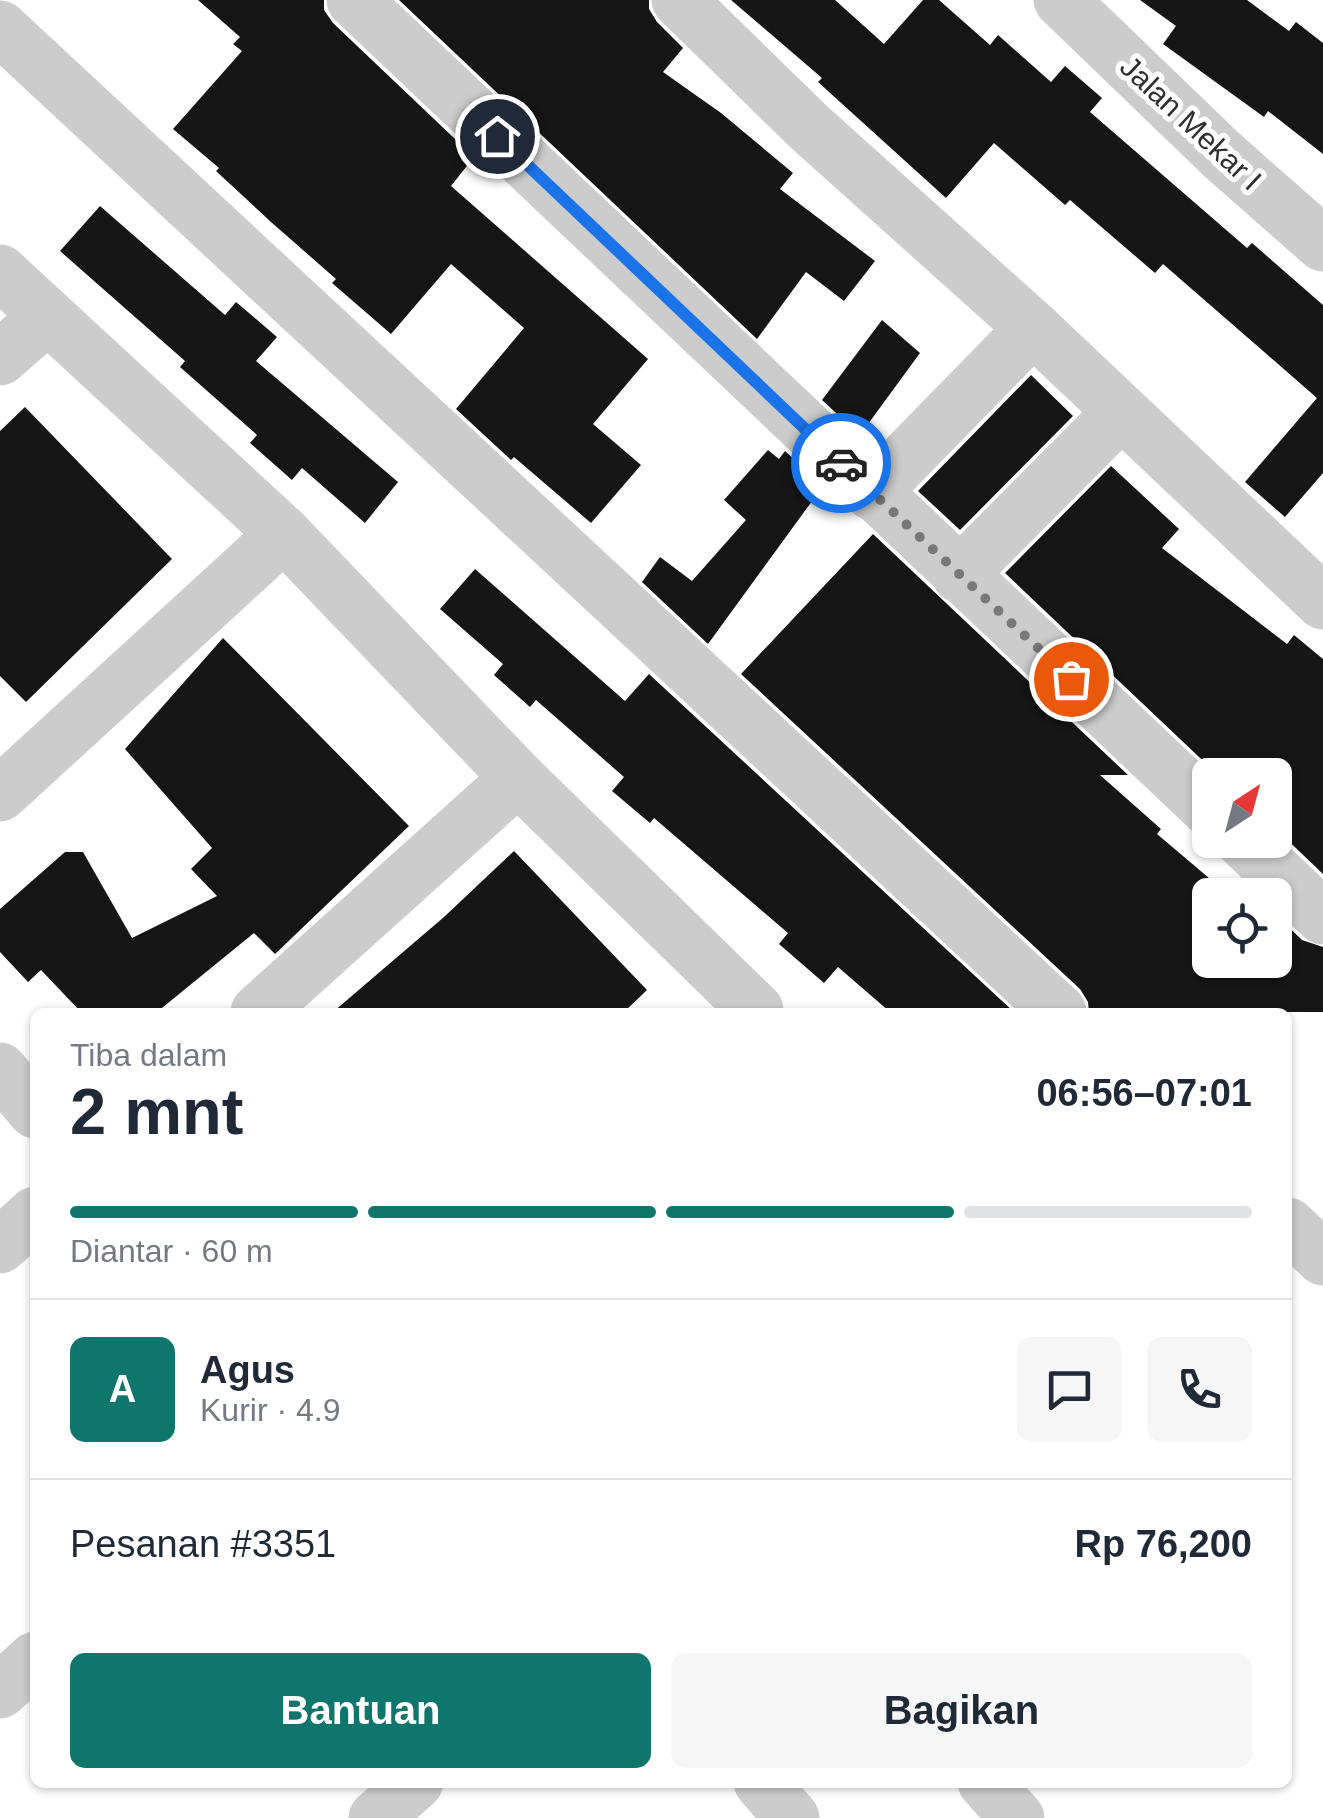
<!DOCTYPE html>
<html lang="id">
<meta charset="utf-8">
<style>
:root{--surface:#fff;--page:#f6f6f7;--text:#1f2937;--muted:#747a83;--line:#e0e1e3;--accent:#0f766e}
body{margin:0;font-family:Arial,sans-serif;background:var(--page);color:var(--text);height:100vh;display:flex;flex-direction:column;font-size:38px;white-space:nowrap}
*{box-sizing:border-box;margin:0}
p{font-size:32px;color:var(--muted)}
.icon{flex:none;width:55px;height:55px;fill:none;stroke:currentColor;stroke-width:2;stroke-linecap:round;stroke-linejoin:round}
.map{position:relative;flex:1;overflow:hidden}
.drawer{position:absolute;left:30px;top:1008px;width:1262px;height:780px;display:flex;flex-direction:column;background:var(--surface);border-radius:15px;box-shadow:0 2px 8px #0004}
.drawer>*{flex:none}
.needle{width:65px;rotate:36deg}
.tools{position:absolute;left:1192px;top:758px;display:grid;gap:20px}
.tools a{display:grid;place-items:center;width:100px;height:100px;border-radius:15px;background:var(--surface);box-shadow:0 2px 8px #0004;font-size:50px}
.pin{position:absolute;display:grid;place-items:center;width:85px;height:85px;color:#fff;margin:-42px;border:5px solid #fff;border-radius:50%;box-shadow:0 2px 10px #0007}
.courier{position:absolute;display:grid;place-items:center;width:100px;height:100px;margin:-50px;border:8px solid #1a73e8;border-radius:50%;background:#fff;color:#222;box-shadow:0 2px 12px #0007}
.summary em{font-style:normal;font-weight:700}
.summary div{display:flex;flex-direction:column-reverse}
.summary{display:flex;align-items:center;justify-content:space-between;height:170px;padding:0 40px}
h1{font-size:65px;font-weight:700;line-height:75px}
.bar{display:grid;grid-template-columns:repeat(4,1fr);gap:15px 10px;align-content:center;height:120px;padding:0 40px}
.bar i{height:12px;border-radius:8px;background:var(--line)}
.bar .on{background:var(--accent)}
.bar p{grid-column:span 4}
.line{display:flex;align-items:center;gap:25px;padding:0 40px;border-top:2px solid var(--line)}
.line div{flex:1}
.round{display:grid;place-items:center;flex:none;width:105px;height:105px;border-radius:15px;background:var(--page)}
.button{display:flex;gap:20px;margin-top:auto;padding:20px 40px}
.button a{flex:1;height:115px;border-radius:15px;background:var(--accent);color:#fff;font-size:40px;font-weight:700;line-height:115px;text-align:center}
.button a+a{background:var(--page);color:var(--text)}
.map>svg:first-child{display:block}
</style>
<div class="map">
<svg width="1323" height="1818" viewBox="0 0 1323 1818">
<rect width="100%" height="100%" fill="#fff"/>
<g fill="#161616">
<path d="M198 0H324V10L333 23 474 157 451 186 648 359 593 424 641 465 591 523 514 457 511 460 456 409 524 328 451 264 391 334 332 283 336 279 271 222 216 171 219 168 173 129 242 51 233 44 240 37Z"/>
<path d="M399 0H649V9L657 22 683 48 663 72 721 113 793 173 780 189 875 261 844 301 806 272 757 339Z"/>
<path d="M731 0H835L884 44 923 0H939L990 45 998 35 1051 82 1065 66 1102 98 1090 112 1247 248 1252 243 1323 305V473L1285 517 1245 482 1317 398 1163 264 1155 273 1070 200 1065 205 994 143 946 198 818 82 822 78Z"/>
<path d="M1140 0H1247L1289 31 1296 22 1323 43V154L1268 111 1264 117 1163 44 1176 26Z"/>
<path d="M100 206 225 315 236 302 277 337 256 361 398 482 365 523 302 468 292 480 250 443 257 435 180 367 185 361 60 251Z"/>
<path d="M882 320 920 353 860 435 822 400Z"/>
<path d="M1031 375 1073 416 960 530 918 491Z"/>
<path d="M25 407 172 559 26 702 0 676V431Z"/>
<path d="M768 450 779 459 785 451 823 486 708 644 642 582 660 557 692 581 746 520 724 500Z"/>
<path d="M1111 466 1179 529 1162 548 1287 644 1294 635 1323 659V874L1275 828V775H1218L1005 573Z"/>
<path d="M873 534 1128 775H1100L1161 829 1157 834 1229 895H1210V960H1275V914L1302 940 1323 947V1012H1089L1088 1002 1080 989 741 674Z"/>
<path d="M475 569 625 701 649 674 1014 1012H890L838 967 824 983 779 944 788 933 654 818 650 823 612 791 624 777 536 700 530 707 494 675 503 664 440 609Z"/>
<path d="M223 638 409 826 275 954 254 933 157 1012H81L41 970 28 982 0 952V909L65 852H83L132 938 217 896 191 869 212 848 125 749Z"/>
<path d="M514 851 647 990 624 1012H333L444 917Z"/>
</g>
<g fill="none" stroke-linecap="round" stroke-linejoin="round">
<g stroke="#ccc" stroke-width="55">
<path d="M354 0 1210 810"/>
<path d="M679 0 809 127 1033 328 1323 602"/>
<path d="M1061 0 1222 155 1323 244"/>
<path d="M0 28 1059 1012"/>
<path d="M0 272 284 534 518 778 756 1010 754 1012"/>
<path d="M0 358 47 317"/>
<path d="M872 493 1033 328"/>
<path d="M959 575 1121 412"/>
<path d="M0 794 284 534"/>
<path d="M1242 840 1323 917"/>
<path d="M258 1012 518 778"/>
<path d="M0 1070 35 1111"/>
<path d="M1288 1225 1323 1258"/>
<path d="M0 1246 35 1214"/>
<path d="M0 1691 35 1659"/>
<path d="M761 1782 792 1818"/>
<path d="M985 1782 1017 1818"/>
<path d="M376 1818 416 1782"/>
</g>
</g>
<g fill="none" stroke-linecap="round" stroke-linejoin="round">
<path stroke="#787878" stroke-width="10" stroke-dasharray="0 18" d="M841 463 1071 679"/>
<path stroke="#1a73e8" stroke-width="12" d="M497 136 841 463"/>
</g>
<g text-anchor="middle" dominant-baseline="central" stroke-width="10" stroke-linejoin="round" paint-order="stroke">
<g font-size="30" fill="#2f2f2f" stroke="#fff">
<text transform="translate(1191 123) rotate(43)">Jalan Mekar I</text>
</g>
</g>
</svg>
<div class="tools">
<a><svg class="needle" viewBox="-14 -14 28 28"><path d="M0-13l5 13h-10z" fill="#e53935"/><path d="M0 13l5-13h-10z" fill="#747a83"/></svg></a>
<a><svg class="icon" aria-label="locate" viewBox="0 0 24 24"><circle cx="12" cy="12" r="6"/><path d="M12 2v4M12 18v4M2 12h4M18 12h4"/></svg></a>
</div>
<div class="pin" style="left:1071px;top:679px;background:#ea580c"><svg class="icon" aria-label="bag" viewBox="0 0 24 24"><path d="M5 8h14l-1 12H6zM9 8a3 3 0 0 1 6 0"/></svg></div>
<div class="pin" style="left:497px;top:136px;background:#1f2937"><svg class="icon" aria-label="home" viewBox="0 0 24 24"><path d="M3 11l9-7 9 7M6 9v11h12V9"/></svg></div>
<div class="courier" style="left:841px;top:463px"><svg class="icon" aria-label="car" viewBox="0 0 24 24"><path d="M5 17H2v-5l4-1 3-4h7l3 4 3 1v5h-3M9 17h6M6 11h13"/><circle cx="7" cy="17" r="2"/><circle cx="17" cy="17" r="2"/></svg></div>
<section class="drawer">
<div class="summary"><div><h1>2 mnt</h1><p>Tiba dalam</p></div><em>06:56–07:01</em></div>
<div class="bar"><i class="on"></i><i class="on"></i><i class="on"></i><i></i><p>Diantar · 60 m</p></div>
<div class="line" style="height:180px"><b class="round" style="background:var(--accent);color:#fff">A</b><div><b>Agus</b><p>Kurir · 4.9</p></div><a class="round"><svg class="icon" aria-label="chat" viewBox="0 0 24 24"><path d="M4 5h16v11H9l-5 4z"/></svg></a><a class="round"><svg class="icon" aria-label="phone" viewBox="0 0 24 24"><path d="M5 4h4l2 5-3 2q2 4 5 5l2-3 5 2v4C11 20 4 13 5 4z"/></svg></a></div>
<div class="line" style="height:130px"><div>Pesanan #3351</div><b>Rp 76,200</b></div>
<div class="button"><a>Bantuan</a><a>Bagikan</a></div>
</section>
</div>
